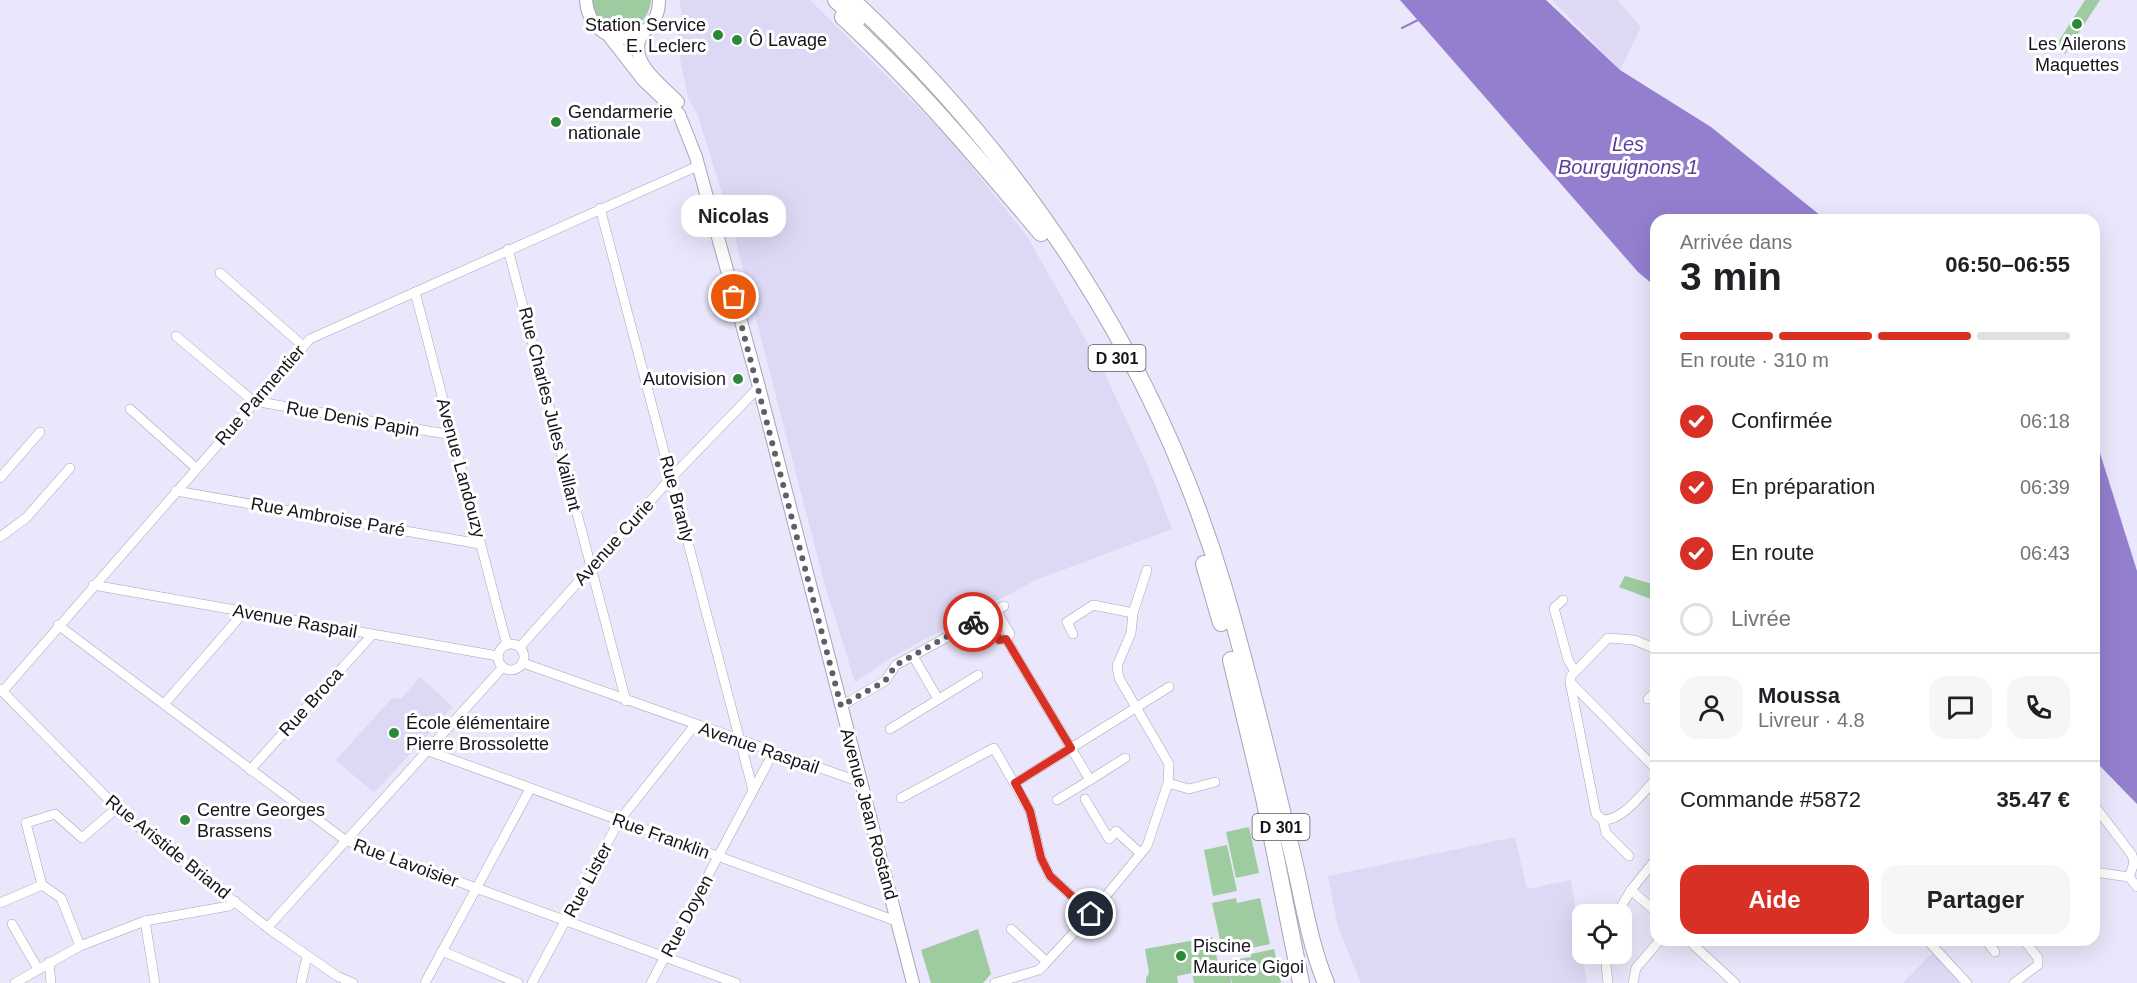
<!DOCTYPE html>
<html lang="fr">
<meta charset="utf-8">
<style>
:root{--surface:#fff;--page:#f6f6f6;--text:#202124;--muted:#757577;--line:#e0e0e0;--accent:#d93025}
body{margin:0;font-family:Arial,sans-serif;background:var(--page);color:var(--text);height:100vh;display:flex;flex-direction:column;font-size:22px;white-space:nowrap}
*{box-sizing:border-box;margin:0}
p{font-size:20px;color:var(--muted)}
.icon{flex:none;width:33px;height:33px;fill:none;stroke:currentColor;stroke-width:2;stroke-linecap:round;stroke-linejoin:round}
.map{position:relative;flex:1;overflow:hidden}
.sheet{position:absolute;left:1650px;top:214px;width:450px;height:732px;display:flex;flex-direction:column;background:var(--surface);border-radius:18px;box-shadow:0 6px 24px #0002}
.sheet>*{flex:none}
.controls{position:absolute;left:1572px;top:904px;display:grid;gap:12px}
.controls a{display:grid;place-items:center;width:60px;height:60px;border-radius:12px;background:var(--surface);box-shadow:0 6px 24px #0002;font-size:30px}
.pin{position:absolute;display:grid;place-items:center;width:51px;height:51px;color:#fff;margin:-26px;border:3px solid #fff;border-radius:50%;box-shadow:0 2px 6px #0007}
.courier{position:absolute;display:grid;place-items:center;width:60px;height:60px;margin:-30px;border:4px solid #d93025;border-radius:50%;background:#fff;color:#222;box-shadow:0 2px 8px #0007}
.bubble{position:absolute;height:42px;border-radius:18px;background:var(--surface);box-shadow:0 6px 24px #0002;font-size:20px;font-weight:700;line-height:42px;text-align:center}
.overview em{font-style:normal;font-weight:700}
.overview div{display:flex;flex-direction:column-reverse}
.overview{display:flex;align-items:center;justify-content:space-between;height:102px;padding:0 30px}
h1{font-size:39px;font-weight:700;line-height:45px}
.bar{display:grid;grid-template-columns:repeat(4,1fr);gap:9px 6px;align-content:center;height:72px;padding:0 30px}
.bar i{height:8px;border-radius:4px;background:var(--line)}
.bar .on{background:var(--accent)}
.bar p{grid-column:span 4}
.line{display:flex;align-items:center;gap:15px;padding:0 30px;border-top:2px solid var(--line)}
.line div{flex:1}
.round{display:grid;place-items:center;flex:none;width:63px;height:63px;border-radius:18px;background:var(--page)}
ol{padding:0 30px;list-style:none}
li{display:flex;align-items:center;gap:18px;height:66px}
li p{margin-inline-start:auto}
li .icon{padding:6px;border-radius:50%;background:var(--accent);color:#fff;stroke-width:4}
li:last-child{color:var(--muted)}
li i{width:33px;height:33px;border:3px solid var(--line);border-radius:50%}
.action{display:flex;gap:12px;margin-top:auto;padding:12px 30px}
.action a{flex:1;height:69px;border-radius:18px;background:var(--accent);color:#fff;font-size:24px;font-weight:700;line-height:69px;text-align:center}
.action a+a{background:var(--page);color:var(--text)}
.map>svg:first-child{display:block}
</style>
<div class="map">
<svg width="2137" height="983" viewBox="0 0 2137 983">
<rect width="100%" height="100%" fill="#eae6fb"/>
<g fill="#ddd8f4">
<path d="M680 0H810L950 139 1028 238 1103 370 1150 471 1172 529 1036 580 892 657 855 682 824 582 731 222 697 113 688 98 676 39 682 25Z"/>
<path d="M1552 0H1617L1641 27 1620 70Z"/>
<path d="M420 677 453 707 374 793 336 760 392 698 401 699Z"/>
<path d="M1515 837 1527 889 1571 880 1587 983H1361L1338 927 1328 876Z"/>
<path d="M1933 952 1960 983H1903Z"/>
</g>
<g fill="#9ecca0">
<path d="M591 0H651C649 28 614 46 597 19 593 14 593 6 591 0Z"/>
<path d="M2085 0H2100L2065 54 2055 47Z"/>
<path d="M1625 576 1656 585V601L1619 587Z"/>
<path d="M1249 827 1259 873 1236 878 1226 832Z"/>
<path d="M1227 845 1237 891 1213 896 1204 850Z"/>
<path d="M1236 898 1237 903 1260 898 1270 944 1246 949 1245 944 1222 949 1212 903Z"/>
<path d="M978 929 991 974 983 983H931L921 950Z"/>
<path d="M1212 937 1219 967 1228 965V961L1251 957V954L1274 949 1281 983H1232L1230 976 1231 983H1194L1192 973 1177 976 1178 983H1146V978L1149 973 1145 949Z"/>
</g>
<g fill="#947fcf">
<path d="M1400 0H1546L1620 70 1711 127 1826 220H1656V287L1638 272Z"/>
<path d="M2094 448 2100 453 2137 571V804L2100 766 2094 756Z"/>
</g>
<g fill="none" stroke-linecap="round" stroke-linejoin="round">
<path stroke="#947fcf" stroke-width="2" d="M1402 28 1418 20"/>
<defs>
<g id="minor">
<path d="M600 208 753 790"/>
<path d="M508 249 626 701"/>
<path d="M220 273 302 345"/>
<path d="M415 292 507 645"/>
<path d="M176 336 253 401 452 435"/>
<path d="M130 409 196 468"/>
<path d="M0 478 40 432"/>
<path d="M176 491 480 544"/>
<path d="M0 537 26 518 70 468"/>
<path d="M93 585 498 656"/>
<path d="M1563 600 1554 608 1568 660 1575 671"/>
<path d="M996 610 1010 634 1006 639 1090 780 1057 800"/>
<path d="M986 616 999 640 1006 639"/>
<path d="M58 625 345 840 736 983"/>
<path d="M1073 634 1067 622 1093 605 1133 613"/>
<circle cx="511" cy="657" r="13"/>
<path d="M520 647 671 478 759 387"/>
<path d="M913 656 938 699"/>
<path d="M523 663 860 782"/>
<path d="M1570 682 1655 768 1656 779C1642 793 1624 820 1603 820L1596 814 1570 682 1571 676 1608 638 1634 640 1656 649"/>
<path d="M0 689 126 817 272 931 337 976 353 983"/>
<path d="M2 692 310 339 698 166"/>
<path d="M1648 699 1656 691"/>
<path d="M165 703 244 612"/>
<path d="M841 706 885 681 896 665 1004 606"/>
<path d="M890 729 978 675"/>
<path d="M426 750 896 921"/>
<path d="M250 770 372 635"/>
<path d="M1090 780 1125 758"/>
<path d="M1015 783 1169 687"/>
<path d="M1168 783 1189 789 1215 782"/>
<path d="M901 798 994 748 1030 811 1041 858 1050 876 1091 914"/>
<path d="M1085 799 1109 839 1116 831 1140 853"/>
<path d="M2094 805 2132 855 2134 863 2129 877 2137 887"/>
<path d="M1603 820 1606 833 1629 856"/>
<path d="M2094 872 2129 877"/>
<path d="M42 885 26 823 55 814 82 838 117 808"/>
<path d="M42 885 61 898 80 946"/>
<path d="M1631 890 1656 912"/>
<path d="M0 903 42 885"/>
<path d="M1616 915 1631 890 1656 859"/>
<path d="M145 921 155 983"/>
<path d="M12 924 38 969"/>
<path d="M268 927 503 667"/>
<path d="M1011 929 1047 962"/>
<path d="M1688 940 1735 983"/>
<path d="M1927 940 1967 983"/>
<path d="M1986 940 1995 952"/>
<path d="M442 951 518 983"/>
<path d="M1605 954 1608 983"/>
<path d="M49 962 51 983"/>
<path d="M15 983 80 946 145 921 229 906 235 901"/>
<path d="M301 983 307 956"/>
<path d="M425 983 530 789"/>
<path d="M532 983 619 821 695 725"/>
<path d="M651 983 773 753"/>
<path d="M995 983 1039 970 1044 965 1091 914 1147 846 1168 783 1169 764 1119 678 1117 666 1131 633 1133 613 1147 570"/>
<path d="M1633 983 1636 968 1660 940"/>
<path d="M2014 983 2038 965V958L2024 940"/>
</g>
<g id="tertiary">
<path d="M586 0C590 52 659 49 659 0"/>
<path d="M644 32C623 58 661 84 678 102"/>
<path d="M609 36 644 81 679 114 696 157 759 387 913 983"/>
</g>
<g id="trunk">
<path d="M836 0 857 20"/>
<path d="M852 0C1024 160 1157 361 1224 588 1249 674 1270 761 1291 848 1302 892 1308 940 1326 983"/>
<path d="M843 17C915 83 978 158 1041 233"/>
<path d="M1204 564 1221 623"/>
<path d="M1231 660 1264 798 1301 983"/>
</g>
</defs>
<use href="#minor" stroke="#a8a4b7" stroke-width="10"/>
<use href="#tertiary" stroke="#a8a4b7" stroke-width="14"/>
<use href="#trunk" stroke="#a8a4b7" stroke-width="18"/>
<use href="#minor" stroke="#fff" stroke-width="9"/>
<use href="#tertiary" stroke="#fff" stroke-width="12"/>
<use href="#trunk" stroke="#fff" stroke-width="16"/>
</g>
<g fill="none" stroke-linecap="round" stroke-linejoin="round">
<path stroke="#605e69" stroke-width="6" stroke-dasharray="0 10.8" d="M734 297 841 706 885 681 896 665 973 622"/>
<path stroke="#d93025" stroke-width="8" d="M973 622 986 616 999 640 1006 639 1071 748 1015 783 1030 811 1041 858 1050 876 1091 914"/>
</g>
<g fill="#2c8839" stroke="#fff" stroke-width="2">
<circle cx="2077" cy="24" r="6"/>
<circle cx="718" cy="35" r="6"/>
<circle cx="737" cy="40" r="6"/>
<circle cx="556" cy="122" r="6"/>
<circle cx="738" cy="379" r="6"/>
<circle cx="394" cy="733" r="6"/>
<circle cx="185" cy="820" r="6"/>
<circle cx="1181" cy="956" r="6"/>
</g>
<g text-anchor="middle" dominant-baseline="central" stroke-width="6" stroke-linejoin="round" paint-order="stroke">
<g fill="#fff" stroke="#5c5a5f" stroke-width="1.5">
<rect x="1088.5" y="345" width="57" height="26" rx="4.5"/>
<rect x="1252.5" y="814" width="57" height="26" rx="4.5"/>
</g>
<g font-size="16" font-weight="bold" fill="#16141b">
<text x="1117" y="358">D 301</text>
<text x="1281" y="827">D 301</text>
</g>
<g font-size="18" fill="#16141b" stroke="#fff" text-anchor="start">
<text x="706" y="25" text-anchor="end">Station Service<tspan x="706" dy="21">E. Leclerc</tspan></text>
<text x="749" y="40">Ô Lavage</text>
<text x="2077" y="44" text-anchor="middle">Les Ailerons<tspan x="2077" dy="21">Maquettes</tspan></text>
<text x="568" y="112">Gendarmerie<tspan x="568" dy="21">nationale</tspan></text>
<text x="726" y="379" text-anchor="end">Autovision</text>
<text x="406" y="723">École élémentaire<tspan x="406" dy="21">Pierre Brossolette</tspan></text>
<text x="197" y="810">Centre Georges<tspan x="197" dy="21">Brassens</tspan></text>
<text x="1193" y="946">Piscine<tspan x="1193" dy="21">Maurice Gigoi</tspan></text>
</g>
<g font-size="18" fill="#16141b" stroke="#fff">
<text transform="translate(260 395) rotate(-49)">Rue Parmentier</text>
<text transform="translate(550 409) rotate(76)">Rue Charles Jules Vaillant</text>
<text transform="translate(353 419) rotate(10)">Rue Denis Papin</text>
<text transform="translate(461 468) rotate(75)">Avenue Landouzy</text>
<text transform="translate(677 499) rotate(75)">Rue Branly</text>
<text transform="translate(328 517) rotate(10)">Rue Ambroise Paré</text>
<text transform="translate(614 542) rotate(-48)">Avenue Curie</text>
<text transform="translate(295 621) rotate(10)">Avenue Raspail</text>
<text transform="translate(311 702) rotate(-48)">Rue Broca</text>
<text transform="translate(759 748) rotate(19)">Avenue Raspail</text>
<text transform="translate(869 814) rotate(75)">Avenue Jean Rostand</text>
<text transform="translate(661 836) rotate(20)">Rue Franklin</text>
<text transform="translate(168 847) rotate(39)">Rue Aristide Briand</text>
<text transform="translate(406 863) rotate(20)">Rue Lavoisier</text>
<text transform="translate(588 880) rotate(-62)">Rue Lister</text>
<text transform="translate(687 916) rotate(-62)">Rue Doyen</text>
</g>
<g font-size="20" font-style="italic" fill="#5c3d9c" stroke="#fff">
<text x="1628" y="144">Les<tspan x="1628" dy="23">Bourguignons 1</tspan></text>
</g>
</g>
</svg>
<div class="controls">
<a><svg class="icon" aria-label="locate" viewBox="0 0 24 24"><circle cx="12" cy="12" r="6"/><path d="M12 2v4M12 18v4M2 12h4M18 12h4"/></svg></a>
</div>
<div class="pin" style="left:734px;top:297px;background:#ea580c"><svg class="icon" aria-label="bag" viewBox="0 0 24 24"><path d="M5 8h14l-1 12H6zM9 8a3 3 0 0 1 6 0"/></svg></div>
<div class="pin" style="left:1091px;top:914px;background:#1f2937"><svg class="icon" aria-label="home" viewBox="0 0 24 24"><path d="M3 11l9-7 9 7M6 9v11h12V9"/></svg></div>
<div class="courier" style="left:973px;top:622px"><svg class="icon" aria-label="bike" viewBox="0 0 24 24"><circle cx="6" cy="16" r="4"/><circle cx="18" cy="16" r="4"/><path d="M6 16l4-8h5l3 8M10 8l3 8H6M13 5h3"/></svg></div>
<div class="bubble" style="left:681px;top:195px;width:105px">Nicolas</div>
<section class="sheet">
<div class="overview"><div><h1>3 min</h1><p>Arrivée dans</p></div><em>06:50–06:55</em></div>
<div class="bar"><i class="on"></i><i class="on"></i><i class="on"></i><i></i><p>En route · 310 m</p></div>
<ol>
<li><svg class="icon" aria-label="check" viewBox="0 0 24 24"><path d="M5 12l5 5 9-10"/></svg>Confirmée<p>06:18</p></li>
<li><svg class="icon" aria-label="check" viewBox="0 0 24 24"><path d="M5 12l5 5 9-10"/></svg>En préparation<p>06:39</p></li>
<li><svg class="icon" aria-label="check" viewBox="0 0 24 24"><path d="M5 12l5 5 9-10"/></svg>En route<p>06:43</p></li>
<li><i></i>Livrée</li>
</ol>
<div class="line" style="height:108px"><a class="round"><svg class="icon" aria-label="person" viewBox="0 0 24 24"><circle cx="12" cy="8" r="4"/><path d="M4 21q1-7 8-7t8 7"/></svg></a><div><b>Moussa</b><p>Livreur · 4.8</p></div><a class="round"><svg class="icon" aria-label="chat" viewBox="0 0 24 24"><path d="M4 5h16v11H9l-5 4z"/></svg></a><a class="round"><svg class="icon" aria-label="phone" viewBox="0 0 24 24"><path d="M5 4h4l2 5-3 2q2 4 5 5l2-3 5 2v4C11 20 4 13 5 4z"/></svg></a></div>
<div class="line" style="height:78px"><div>Commande #5872</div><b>35.47 €</b></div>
<div class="action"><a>Aide</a><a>Partager</a></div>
</section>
</div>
